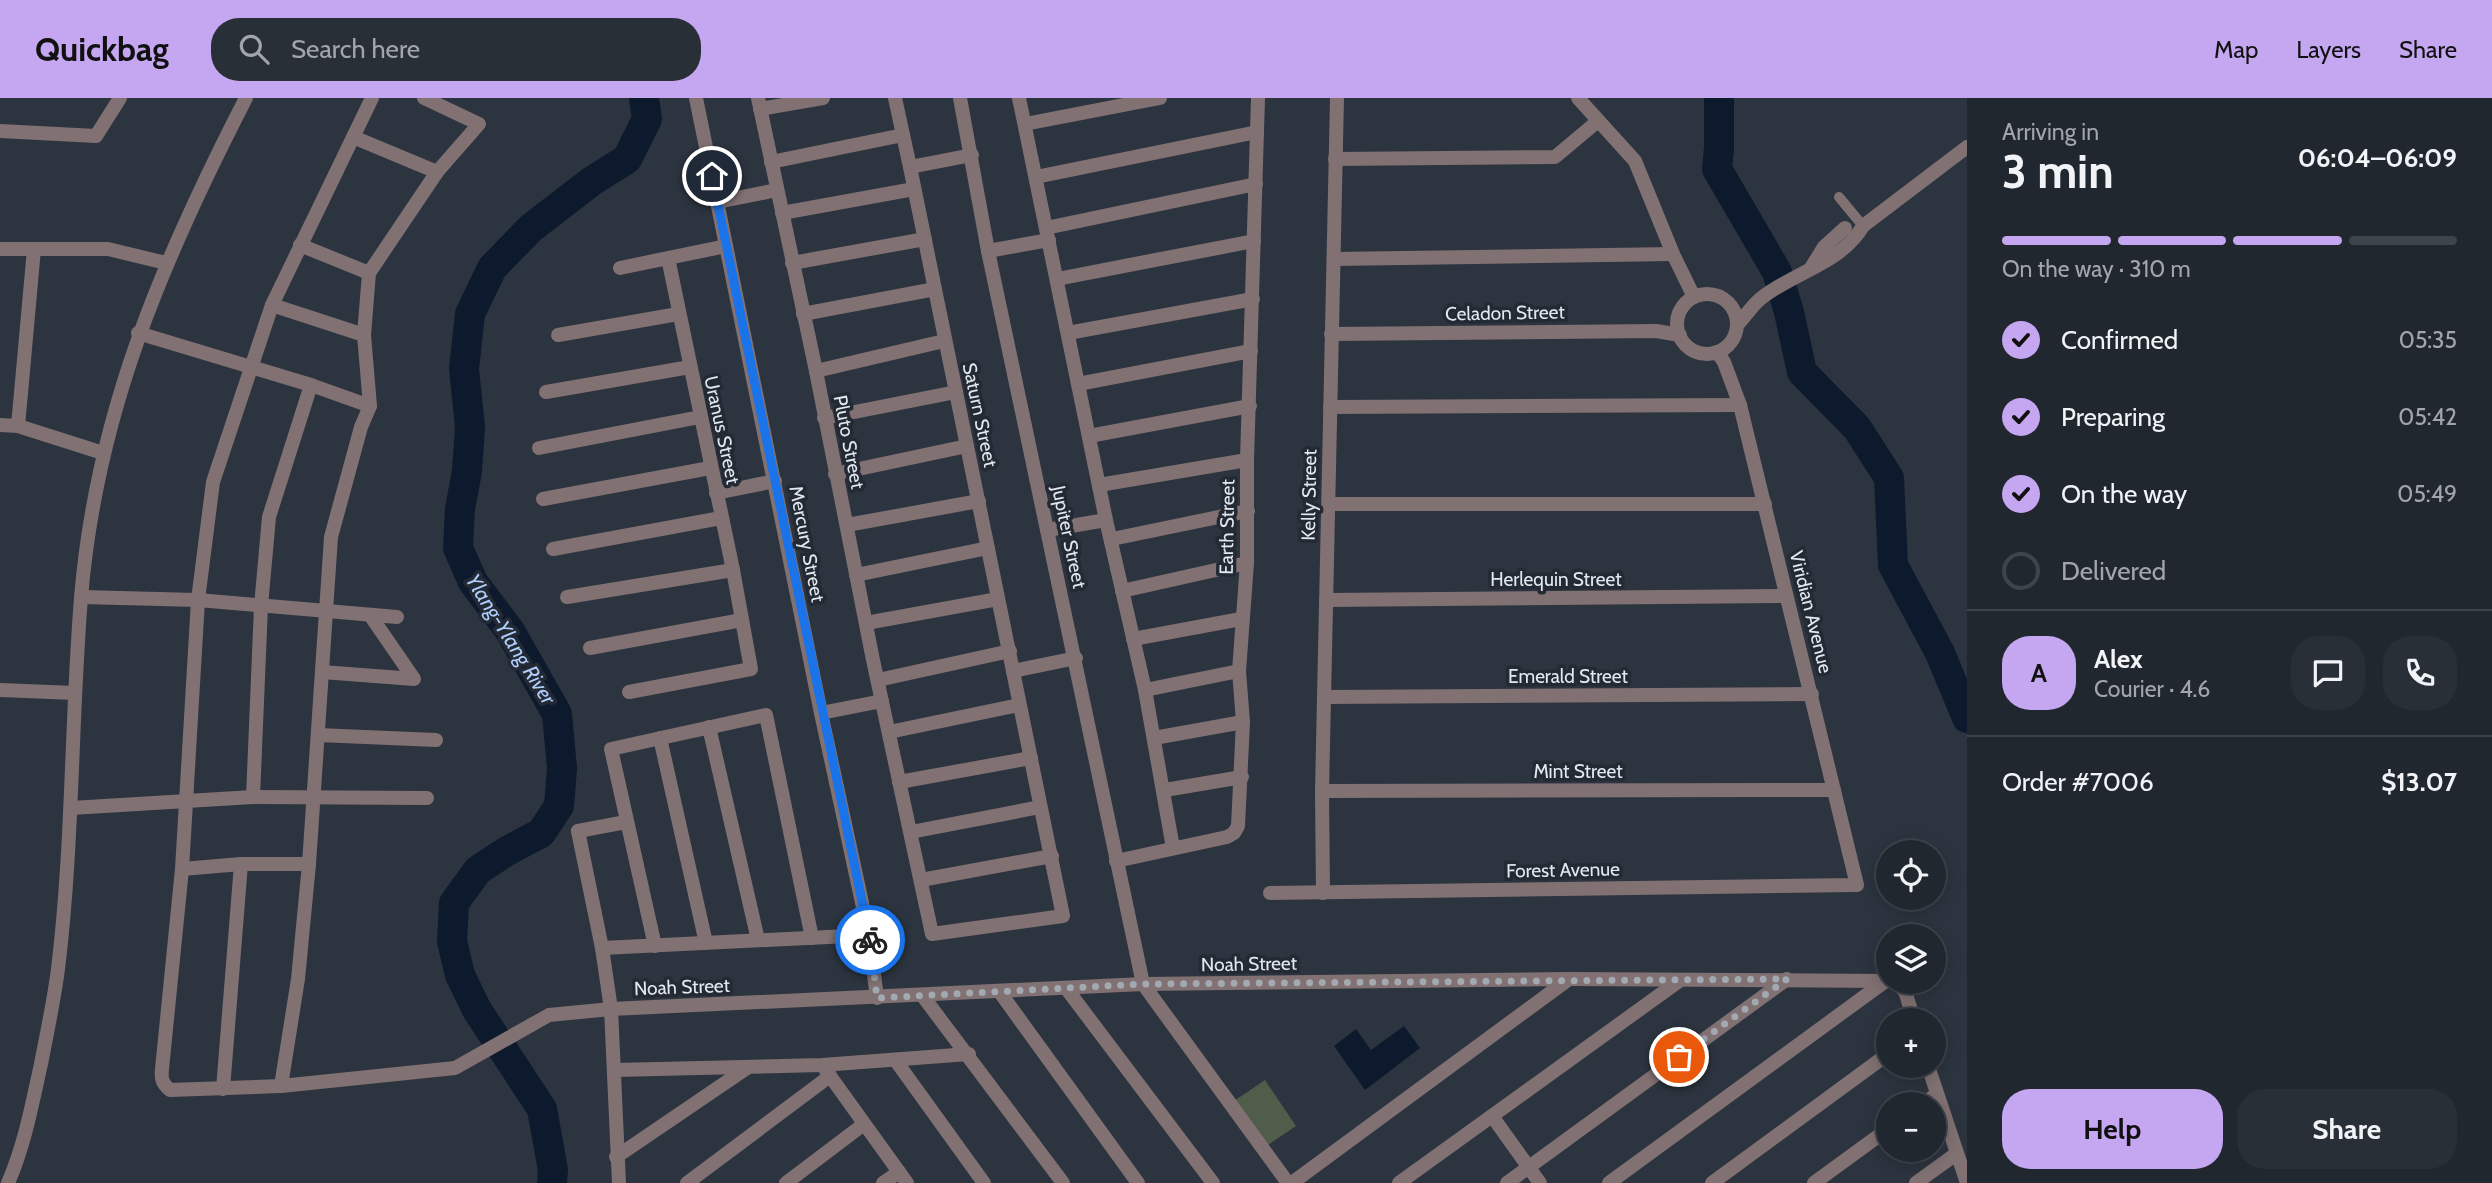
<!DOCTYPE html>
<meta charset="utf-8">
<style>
:root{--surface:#21272f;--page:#292f37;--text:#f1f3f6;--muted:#a2a5aa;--line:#3e444b;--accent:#c5a6f0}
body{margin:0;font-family:Cabin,sans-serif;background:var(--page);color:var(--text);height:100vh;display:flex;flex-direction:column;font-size:26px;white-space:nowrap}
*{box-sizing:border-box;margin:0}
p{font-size:23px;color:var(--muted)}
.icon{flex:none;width:38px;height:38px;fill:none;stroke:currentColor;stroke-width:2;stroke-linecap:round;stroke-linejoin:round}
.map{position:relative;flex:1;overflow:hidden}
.side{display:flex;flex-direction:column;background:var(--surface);width:525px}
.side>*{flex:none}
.buttons{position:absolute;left:1876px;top:742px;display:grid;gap:14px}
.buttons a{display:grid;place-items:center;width:70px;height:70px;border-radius:50%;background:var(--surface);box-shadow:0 4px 18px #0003,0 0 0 2px var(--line);font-size:35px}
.pin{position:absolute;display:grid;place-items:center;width:60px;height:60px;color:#fff;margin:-30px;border:4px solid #fff;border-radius:50%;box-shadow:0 2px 7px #0007}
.courier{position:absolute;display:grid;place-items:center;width:70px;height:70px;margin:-35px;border:5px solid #1a73e8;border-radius:50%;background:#fff;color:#222;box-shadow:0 2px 9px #0007}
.head em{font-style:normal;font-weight:800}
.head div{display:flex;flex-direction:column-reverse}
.head{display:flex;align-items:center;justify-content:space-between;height:119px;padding:0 35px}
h1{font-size:46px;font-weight:800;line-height:52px}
.bar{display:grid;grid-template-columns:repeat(4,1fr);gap:10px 7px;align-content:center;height:84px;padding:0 35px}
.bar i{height:9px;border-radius:5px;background:var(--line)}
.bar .on{background:var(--accent)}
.bar p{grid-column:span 4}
.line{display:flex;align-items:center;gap:18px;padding:0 35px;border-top:2px solid var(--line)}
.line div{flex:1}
.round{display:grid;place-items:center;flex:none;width:74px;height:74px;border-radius:28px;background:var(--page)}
ol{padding:0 35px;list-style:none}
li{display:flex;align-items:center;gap:21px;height:77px}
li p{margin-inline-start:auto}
li .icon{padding:7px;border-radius:50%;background:var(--accent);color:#111;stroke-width:4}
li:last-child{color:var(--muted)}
li i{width:38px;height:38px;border:4px solid var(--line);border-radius:50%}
.button{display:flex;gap:14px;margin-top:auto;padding:14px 35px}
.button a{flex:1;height:80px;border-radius:28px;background:var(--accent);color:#111;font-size:28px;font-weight:800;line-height:80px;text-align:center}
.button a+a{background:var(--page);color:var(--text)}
header{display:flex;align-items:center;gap:42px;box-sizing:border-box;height:98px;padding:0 35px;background:var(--accent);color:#111}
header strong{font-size:33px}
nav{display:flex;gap:38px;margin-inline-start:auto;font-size:24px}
.search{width:490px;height:63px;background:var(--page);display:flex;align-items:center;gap:18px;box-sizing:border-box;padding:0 24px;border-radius:28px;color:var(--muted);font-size:26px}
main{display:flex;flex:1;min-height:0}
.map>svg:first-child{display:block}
</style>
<header>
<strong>Quickbag</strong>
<div class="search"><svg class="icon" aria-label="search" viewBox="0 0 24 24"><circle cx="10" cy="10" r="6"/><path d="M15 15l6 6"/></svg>Search here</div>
<nav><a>Map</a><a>Layers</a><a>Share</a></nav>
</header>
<main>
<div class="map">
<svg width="1967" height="1085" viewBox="0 0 1967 1085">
<rect width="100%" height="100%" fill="#2c343f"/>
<path fill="#505d4b" d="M1265 982 1296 1028 1265 1049 1234 1003Z"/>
<path fill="#0d1a2d" d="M1404 928 1420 950 1365 992 1334 948 1356 931 1371 952Z"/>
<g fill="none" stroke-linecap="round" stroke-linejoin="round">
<g stroke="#0d1a2d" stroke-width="30">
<path d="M1719 0V50L1717 71 1777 174 1789 214 1802 274 1857 330 1889 380 1893 467 1940 555 1967 620"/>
<path d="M552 1085 553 1072 542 1011 477 912 460 877 452 843 454 805 478 772 507 753 541 735 559 708 562 670 557 616 510 533 473 484 458 450 460 411 467 373 470 329 464 271 470 216 492 170 531 130 592 83 627 61 647 21 644 0"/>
</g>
<path stroke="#817172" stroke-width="10" d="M1839 99 1863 128"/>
<g stroke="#817172" stroke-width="14">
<path d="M856 477 988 450"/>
<path d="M866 525 998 501"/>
<path d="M578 733 626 724"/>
<path d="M281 988 455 970 549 917 611 911"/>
</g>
<g stroke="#817172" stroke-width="14">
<path d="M372 0 272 207 213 384 198 502 182 771 162 971C161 981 162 985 170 992L281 988 298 881 309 766 331 439 361 329 370 308 364 237 369 175 437 74 479 26 424 0"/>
<path d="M696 0 821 615 869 837 877 900"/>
<path d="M758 0 816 273 873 562 932 836 1063 818 910 69 972 57"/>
<path d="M895 0 910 69"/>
<path d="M960 0 988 153 1143 886 1288 1085"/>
<path d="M1019 0 1106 422 1145 592 1173 750"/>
<path d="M1578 0 1635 63 1673 156 1694 199"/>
<path d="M760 11 823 0"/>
<path d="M1025 26 1160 0"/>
<path d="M0 33 96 38 120 0"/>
<path d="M353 39 437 74"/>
<path d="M1335 61 1555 59 1598 23"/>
<path d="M771 64 903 37"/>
<path d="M1036 79 1257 34"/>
<path d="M717 104 777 92"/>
<path d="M782 115 914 91"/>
<path d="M1046 130 1256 86"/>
<path d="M300 147 369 175"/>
<path d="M0 151H108L166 165"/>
<path d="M988 153 1049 142"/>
<path d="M1334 161 1673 156"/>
<path d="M792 165 925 141"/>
<path d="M620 170 726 148"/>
<path d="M1057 181 1254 143"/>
<path d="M272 207 364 237"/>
<path d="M803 216 935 191"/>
<path d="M138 235 311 287 370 308"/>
<path d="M1068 235 1253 201"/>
<path d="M558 237 678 216"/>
<path d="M816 273 944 243"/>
<path d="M1078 286 1251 253"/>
<path d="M546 294 690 269"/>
<path d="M1330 309 1740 307"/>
<path d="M824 320 956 294"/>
<path d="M0 327 18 328 103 355"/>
<path d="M18 328 34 151"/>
<path d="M1089 338 1250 308"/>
<path d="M539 350 700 319"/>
<path d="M835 376 967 348"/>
<path d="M1099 387 1247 362"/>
<path d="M716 395 775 383"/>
<path d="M543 401 710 370"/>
<path d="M1329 406H1765"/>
<path d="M847 427 979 403"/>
<path d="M1047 432 1106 422"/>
<path d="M1112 441 1248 413"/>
<path d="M553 451 721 420"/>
<path d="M1122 493 1247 465"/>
<path d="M81 499 198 502 397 519"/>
<path d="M567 499 733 472"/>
<path d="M1326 502 1786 498"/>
<path d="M1133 541 1241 521"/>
<path d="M590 550 742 522"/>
<path d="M1013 573 1076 560"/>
<path d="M322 574 414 581 370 517"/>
<path d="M878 582 1010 553"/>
<path d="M0 592 75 595"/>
<path d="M1145 592 1239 573"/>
<path d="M629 594 751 571 733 472 668 160"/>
<path d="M1325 599 1812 596"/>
<path d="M821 615 882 603"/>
<path d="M709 629 758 842"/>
<path d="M889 634 1019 607"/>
<path d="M318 637 436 642"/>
<path d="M660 640 706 845"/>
<path d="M1154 640 1243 624"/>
<path d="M899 684 1031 660"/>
<path d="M1165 692 1242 679"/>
<path d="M1322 693 1834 692"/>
<path d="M253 699 261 508 269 419 311 287"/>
<path d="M71 710 253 699 427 700"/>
<path d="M578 733 602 850 611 911 619 1085"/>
<path d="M911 734 1040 709"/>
<path d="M1116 763 1227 739 1234 735 1238 728 1243 624 1239 573 1247 465V362L1258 0"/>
<path d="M182 771 241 766H309"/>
<path d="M921 782 1052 758"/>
<path d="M1270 795 1857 787 1740 307 1724 264 1717 254"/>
<path d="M655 848 611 651 766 617 812 840"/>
<path d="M602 850 869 837"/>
<path d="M1894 884 1905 893 1914 922"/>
<path d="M1066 890 1213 1085"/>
<path d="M999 893 1138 1085"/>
<path d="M922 897 1063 1085"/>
<path d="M611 911 1143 886 1569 881 1888 883"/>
<path d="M896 963 984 1085"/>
<path d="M1928 968 1967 1085"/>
<path d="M825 971 907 1085"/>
<path d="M615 972 822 967 969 956"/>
<path d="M223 991 241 766"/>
<path d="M1923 1006 1937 996"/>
<path d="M1492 1018 1540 1085"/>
<path d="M616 1059 747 970"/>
<path d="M8 1085C25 1046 32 1006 41 966 47 934 54 903 58 871 73 748 71 623 81 500 96 316 163 161 246 0"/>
<path d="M687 1085 830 978"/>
<path d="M786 1085 864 1026"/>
<path d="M883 1085 899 1074"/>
<path d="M1292 1085 1569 881"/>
<path d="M1399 1085 1679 883"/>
<path d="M1507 1085 1787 881"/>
<path d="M1609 1085 1887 882"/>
<path d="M1712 1085 1888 956"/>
<path d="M1814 1085 1888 1031"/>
<path d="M1916 1085 1956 1056"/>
</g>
<g stroke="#817172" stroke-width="14">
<path d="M1811 170 1824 149 1845 130"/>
<circle cx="1707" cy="226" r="30"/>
<path d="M1737 227C1745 219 1751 209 1759 202 1792 174 1840 167 1863 128L1967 49"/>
<path d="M1331 236 1656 233 1680 237"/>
<path d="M1323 795 1322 693 1337 0"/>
</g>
</g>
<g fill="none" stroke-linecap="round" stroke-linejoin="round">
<path stroke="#a2a9b1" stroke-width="7" stroke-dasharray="0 12.6" d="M870 842 877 900 1143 886 1787 881 1679 959"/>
<path stroke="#1a73e8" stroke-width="9" d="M712 78 870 842"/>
</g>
<g text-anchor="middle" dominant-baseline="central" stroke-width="7" stroke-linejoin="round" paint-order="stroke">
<g font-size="19" fill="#e2e8ef" stroke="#232a34">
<text transform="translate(1505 215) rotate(-1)">Celadon Street</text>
<text transform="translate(980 317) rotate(78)">Saturn Street</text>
<text transform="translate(722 332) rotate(78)">Uranus Street</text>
<text transform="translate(849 344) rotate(79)">Pluto Street</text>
<text transform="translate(1309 397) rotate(-89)">Kelly Street</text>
<text transform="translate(1227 429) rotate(-89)">Earth Street</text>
<text transform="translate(1069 439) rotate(78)">Jupiter Street</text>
<text transform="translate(807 446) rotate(79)">Mercury Street</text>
<text x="1556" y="481">Herlequin Street</text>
<text transform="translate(1811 514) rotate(76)">Viridian Avenue</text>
<text x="1568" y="578">Emerald Street</text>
<text x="1578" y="673">Mint Street</text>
<text transform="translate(1563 772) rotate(-1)">Forest Avenue</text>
<text transform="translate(1249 866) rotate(-1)">Noah Street</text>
<text transform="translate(682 889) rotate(-2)">Noah Street</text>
</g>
<g font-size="21" font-style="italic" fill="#b0cefd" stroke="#232a34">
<text transform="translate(511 541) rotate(58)">Ylang-Ylang River</text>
</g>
</g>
</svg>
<div class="buttons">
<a><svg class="icon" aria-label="locate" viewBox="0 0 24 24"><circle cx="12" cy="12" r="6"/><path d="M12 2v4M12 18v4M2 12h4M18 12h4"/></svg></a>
<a><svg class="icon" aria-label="layers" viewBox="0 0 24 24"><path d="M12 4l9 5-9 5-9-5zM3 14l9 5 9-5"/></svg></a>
<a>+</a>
<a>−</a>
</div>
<div class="pin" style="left:1679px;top:959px;background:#ea580c"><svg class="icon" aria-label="bag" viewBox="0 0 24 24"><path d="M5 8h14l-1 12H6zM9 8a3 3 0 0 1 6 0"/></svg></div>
<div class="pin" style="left:712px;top:78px;background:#1f2937"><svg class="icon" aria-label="home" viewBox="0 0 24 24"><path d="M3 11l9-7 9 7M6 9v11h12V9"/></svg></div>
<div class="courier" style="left:870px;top:842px"><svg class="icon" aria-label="bike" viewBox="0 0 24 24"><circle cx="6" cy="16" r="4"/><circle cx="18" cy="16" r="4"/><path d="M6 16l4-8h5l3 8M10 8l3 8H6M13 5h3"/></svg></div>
</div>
<section class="side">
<div class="head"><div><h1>3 min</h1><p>Arriving in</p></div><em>06:04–06:09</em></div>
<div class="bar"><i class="on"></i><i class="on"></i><i class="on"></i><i></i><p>On the way · 310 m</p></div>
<ol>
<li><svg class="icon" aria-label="check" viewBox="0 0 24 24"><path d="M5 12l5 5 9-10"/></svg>Confirmed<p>05:35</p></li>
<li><svg class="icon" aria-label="check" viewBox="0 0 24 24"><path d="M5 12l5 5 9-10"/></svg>Preparing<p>05:42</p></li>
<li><svg class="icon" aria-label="check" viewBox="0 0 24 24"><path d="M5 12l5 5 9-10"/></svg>On the way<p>05:49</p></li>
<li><i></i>Delivered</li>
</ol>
<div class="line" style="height:126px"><b class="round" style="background:var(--accent);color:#111">A</b><div><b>Alex</b><p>Courier · 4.6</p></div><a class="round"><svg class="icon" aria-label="chat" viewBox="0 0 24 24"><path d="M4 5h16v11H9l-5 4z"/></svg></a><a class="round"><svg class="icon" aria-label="phone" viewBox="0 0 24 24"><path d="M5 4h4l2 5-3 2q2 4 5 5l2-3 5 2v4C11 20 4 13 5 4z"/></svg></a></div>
<div class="line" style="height:91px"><div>Order #7006</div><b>$13.07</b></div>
<div class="button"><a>Help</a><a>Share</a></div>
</section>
</main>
